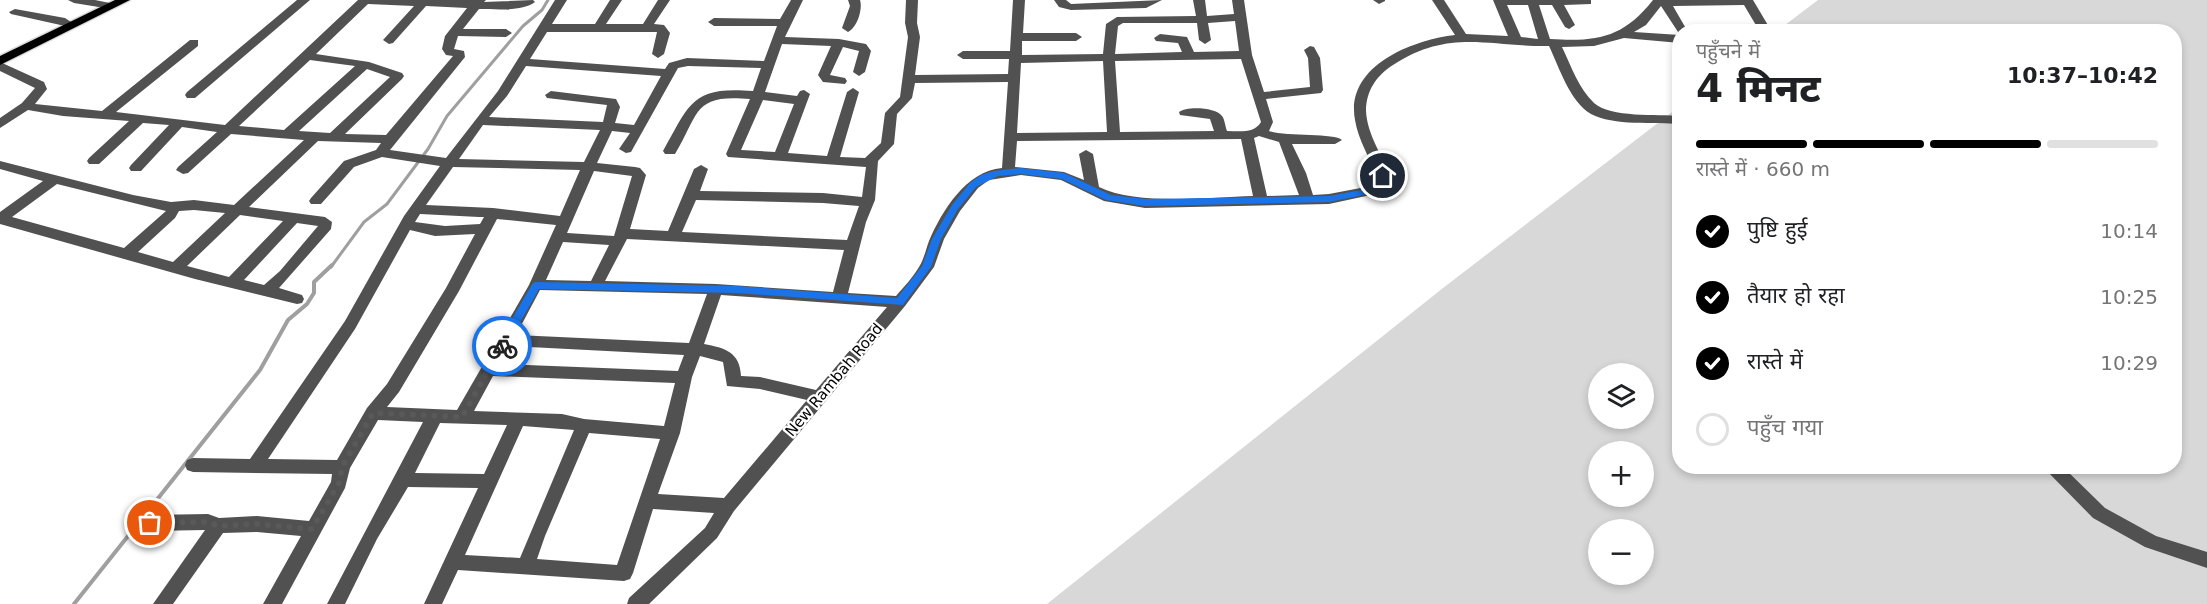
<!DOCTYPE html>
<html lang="hi">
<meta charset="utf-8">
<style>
:root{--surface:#fff;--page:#f6f6f6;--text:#202124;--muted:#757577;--line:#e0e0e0;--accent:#000}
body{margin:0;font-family:"DejaVu Sans","Noto Sans Devanagari",sans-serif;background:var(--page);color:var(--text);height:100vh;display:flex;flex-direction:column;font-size:22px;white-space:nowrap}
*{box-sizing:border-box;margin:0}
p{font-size:20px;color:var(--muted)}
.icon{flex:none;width:33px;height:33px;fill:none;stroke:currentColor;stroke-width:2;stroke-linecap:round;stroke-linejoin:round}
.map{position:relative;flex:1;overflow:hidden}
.drawer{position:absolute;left:1672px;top:24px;width:510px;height:450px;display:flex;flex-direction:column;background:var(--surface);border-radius:24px;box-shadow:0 3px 9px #0003}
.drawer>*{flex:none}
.fabs{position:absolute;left:1588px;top:363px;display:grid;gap:12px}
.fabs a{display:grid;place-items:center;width:66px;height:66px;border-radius:50%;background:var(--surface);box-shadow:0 3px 9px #0003;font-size:30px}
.pin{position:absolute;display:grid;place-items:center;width:51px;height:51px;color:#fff;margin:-26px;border:3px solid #fff;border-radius:50%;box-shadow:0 2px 6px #0007}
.courier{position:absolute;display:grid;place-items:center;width:60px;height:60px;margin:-30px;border:4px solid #1a73e8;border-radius:50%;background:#fff;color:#222;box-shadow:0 2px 8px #0007}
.overview em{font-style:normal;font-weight:800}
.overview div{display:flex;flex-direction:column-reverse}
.overview{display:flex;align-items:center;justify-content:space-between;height:102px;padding:0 24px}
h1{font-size:39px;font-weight:800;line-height:45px}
.bar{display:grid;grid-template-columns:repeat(4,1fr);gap:9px 6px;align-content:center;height:72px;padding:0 24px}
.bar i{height:8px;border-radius:4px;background:var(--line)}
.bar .selected{background:var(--accent)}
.bar p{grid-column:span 4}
ol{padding:0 24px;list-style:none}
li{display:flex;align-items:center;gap:18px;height:66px}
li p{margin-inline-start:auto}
li .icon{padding:6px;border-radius:50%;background:var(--accent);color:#fff;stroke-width:4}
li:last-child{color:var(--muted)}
li i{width:33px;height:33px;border:3px solid var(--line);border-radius:50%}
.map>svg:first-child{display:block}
</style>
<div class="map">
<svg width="2207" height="604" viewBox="0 0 2207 604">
<rect width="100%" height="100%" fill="#fff"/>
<path fill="#d8d8d8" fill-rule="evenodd" d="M1818 0H2207V604H1047L1443 288 1680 106V466H2175V32L1777 31ZM1599 374H1644V418H1599ZM1599 452H1644V496H1599ZM1599 530H1644V574H1599Z"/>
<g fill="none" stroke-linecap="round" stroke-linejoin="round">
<path stroke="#9f9f9f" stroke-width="3" d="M331 267 364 222 387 204 428 149 447 116 523 26 542 10 548 0"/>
<path stroke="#9f9f9f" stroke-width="4" d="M74 604 260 370 288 320 307 304 314 293V282L332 265"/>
<defs>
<path id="major" d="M115 0H130L0 65V56Z"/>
</defs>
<use href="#major" stroke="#dbdbdb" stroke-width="3"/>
<g fill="#515151" fill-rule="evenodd">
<path d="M68 0H95L115 4 117 6 111 9 74 3Z"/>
<path d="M297 0H310L195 98H187L185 95 187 92Z"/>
<path d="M358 0H486L484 2 533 0 535 2C522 12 495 9 479 9L463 29H506L512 33 506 37 458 36 454 49 464 51 465 57 390 150 446 158 498 91 555 0H567L552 24H595L610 0H622L606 24H643L658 0H670L654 24 664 25 670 33 664 54 658 58 652 54 657 32H547L530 59 665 69 669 63 687 58 764 61 777 26H714L708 22 714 18 780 19 791 0H803L785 37 839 39 866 44 871 51 865 72 859 76 853 72 859 51 843 47 830 75 845 78 847 81 845 84 823 82 818 75 831 46 782 44 765 92 797 96 800 91 804 90 810 94 788 153 827 156 847 92 853 88 859 92 840 157 865 158 881 143 885 113 900 97 908 37 905 23 906 0H918L917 23 920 37 915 75 1008 74 1009 59H963L957 55 963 51H1010L1013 0H1025L1023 33H1076L1082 37 1076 41H1022V55L1103 54 1106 24 1117 17 1196 16 1193 0H1205L1207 16 1234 14 1232 0H1244L1252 55 1264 92 1310 87 1308 58 1304 50 1310 46 1314 47 1320 58 1323 90 1321 93 1266 99 1273 122 1269 131C1286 137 1335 133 1342 140L1335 144H1292L1306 173 1313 195 1329 194 1371 186 1376 176C1370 157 1358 140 1355 120 1345 66 1412 40 1455 35L1432 0H1444L1466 34 1508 36 1493 0H1591V4L1564 5 1575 25 1569 29 1565 27 1552 5H1539L1550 39C1597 42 1623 38 1653 0H1753L1772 32H1760L1744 5 1673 6 1688 32H1680V35L1661 6 1646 25 1634 32 1680 35V43L1624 38 1594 46 1562 47C1571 66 1579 89 1594 103 1610 118 1658 114 1680 116V124C1655 122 1613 126 1591 114 1570 102 1559 67 1549 46 1488 47 1450 28 1393 65 1376 76 1366 91 1366 111 1367 134 1382 155 1390 176L1387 185 1380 193 1329 204 1145 208 1104 201 1061 180 1021 175 989 180 978 188 960 211 944 239 934 267 905 306 734 511 717 538 649 604H627L629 598 705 528 714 513 653 509 633 573 630 579 624 581 458 570 442 604H424L478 488 408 487 377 539 345 604H327L423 422 378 420 350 468 345 488 282 604H263L301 536 257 532 223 533 173 604H153L205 530 150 531 144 528 141 523 144 518 150 515 208 514 219 518 257 516 309 521 331 482 332 474 193 472 187 470 185 465 187 460 193 458 250 459 345 321 404 216 440 166 382 157 354 167 321 204H311L309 201 311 198 344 161 376 150 381 143 318 141 249 207 325 217 332 222 331 229 279 288 302 295 304 299 302 303 297 304 195 279 0 224V212L43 181 0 169V161L133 195 171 202 194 200 234 205 304 140 231 134 188 173 183 174 176 170 178 167 217 132 182 127 141 171H131L129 168 131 165 169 125 143 123 99 164H89L87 161 89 158 129 121 63 116 28 110 0 128V118L22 103 35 88 0 71V62L44 82 47 89 35 104 102 111 190 40H198V46L116 112 225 125ZM368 4 414 6 383 40 389 44 393 43 426 6 467 8 445 36 442 49 446 55 453 56 386 135 345 134 402 79 404 76 402 73 369 62 316 54ZM1507 5H1528L1538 39 1521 37ZM1235 21 1239 51 1194 52 1187 37 1160 34 1154 38 1156 41 1178 43 1182 52 1115 54 1118 26 1123 23H1197L1199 40 1205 44 1211 40 1208 23ZM1241 59 1261 122C1254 134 1239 131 1227 131 1225 126 1225 120 1222 116 1216 107 1186 106 1179 112L1180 115 1210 119 1214 131 1120 132 1115 61ZM310 60 355 66 284 130 239 126ZM1103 61 1107 132 1017 133 1021 63ZM526 66 661 76 634 125 615 123 620 107 616 99 551 91 545 95 547 98 607 105 603 122 489 117 507 96ZM688 66 761 68 753 91C692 86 690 103 663 151L665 154H675C700 112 693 94 750 99L726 154 728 157 866 167 862 197 823 193 700 191 708 169 701 165 694 169 668 231 630 229 646 175 640 168 635 167 597 163 612 131 630 133 619 149 626 153 631 152 678 68ZM367 69 390 77 330 133 299 131ZM1008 82 1002 168C966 171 942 211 929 241 926 249 924 259 919 267 913 277 904 287 896 296L848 293 866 222 875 200 878 161 894 144 897 114 912 98 915 83ZM763 100 794 104 775 152 741 150ZM483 125 600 130 584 162 459 159ZM1259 136 1279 142 1299 195 1267 196 1254 138ZM1241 139 1253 196C1209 197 1138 206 1099 187L1093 154 1086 150 1079 154 1084 180 1064 172 1015 167 1017 141ZM453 167 580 170 560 216 493 208 426 205ZM594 171 632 176 614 236 567 233ZM57 184 166 211 124 248 12 217ZM696 200 823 203 859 206 847 240 682 232ZM194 210 225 213 173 262 138 252 175 218 179 211ZM420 214 479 217H484L480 224 445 226 415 222ZM240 215 283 221 229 277 187 266ZM497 219 556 225 529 285 457 410 387 407 399 392 459 291ZM297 223 318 226 280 271 264 285 244 280ZM410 230 435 236 475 234 446 288 387 384 367 408 337 460 268 459 355 329ZM627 239 844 250 833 292 716 284 605 281ZM563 242 609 245 591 281 546 280ZM540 290 707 294 689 343 516 335ZM721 295 887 307 816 390 760 377 741 376C740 352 725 348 704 344ZM510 346 684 355 678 371 500 364ZM700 356 723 362 727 386 760 389 807 400 724 498 658 494 680 433 692 377ZM493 376 675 383 664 426 584 419 562 414 474 411ZM440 423 507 425 484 474 415 473ZM523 426 574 430 520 558 465 555ZM589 433 660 439 617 565 537 559 545 536Z"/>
<path d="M848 0H860C863 9 857 28 848 32L842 28 850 6Z"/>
<path d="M1054 0H1066L1071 4 1162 0 1146 8 1071 10 1059 7Z"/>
<path d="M1373 0H1385V1L1379 4Z"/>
<path d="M15 9 65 18 71 22 65 26 11 14 9 12Z"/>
<path d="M2042 466H2062L2105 508 2156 536 2207 552V568L2145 547 2093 518Z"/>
</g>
<use href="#major" fill="#000" fill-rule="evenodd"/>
</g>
<path fill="#1a73e8" d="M1021 168 1064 173 1111 195 1145 199 1329 196 1372 188 1376 184 1380 173 1387 176 1385 185 1378 192 1329 202 1145 206 1106 200 1062 179 1021 174 998 176 976 187 958 209 941 239 931 267 903 305 736 293 539 289 505 349 502 350 496 346 533 283 536 282 736 286 897 298 922 266 932 239 952 205 970 183 981 175 994 171Z"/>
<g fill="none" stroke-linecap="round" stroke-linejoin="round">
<path stroke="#595959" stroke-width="6" stroke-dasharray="0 10.8" d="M150 523 208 522 218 526 257 524 312 529 339 483 342 467 373 413 462 417 502 346"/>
</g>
<g text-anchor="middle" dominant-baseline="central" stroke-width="4.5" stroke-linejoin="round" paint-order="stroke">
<g font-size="15" fill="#000" stroke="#fff">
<text transform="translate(834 380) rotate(-50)">New Rambah Road</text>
</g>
</g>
</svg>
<div class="fabs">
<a><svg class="icon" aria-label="layers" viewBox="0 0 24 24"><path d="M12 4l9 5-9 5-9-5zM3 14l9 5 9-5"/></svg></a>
<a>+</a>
<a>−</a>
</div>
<div class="pin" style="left:150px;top:523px;background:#ea580c"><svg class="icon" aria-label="bag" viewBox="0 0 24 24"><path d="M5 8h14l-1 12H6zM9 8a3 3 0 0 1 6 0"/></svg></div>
<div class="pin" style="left:1383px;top:176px;background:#1f2937"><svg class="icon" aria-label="home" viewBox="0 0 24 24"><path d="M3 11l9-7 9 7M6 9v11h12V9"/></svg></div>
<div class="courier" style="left:502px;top:346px"><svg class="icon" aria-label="bike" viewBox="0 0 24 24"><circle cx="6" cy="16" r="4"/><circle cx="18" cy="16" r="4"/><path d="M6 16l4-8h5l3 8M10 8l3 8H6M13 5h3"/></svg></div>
<section class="drawer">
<div class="overview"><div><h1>4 मिनट</h1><p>पहुँचने में</p></div><em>10:37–10:42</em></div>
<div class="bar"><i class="selected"></i><i class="selected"></i><i class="selected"></i><i></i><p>रास्ते में · 660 m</p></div>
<ol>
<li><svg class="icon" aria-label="check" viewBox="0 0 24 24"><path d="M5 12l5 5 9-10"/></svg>पुष्टि हुई<p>10:14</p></li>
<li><svg class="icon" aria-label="check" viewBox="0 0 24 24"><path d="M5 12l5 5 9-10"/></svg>तैयार हो रहा<p>10:25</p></li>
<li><svg class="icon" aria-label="check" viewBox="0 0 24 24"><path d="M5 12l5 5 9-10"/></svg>रास्ते में<p>10:29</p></li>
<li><i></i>पहुँच गया</li>
</ol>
</section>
</div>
